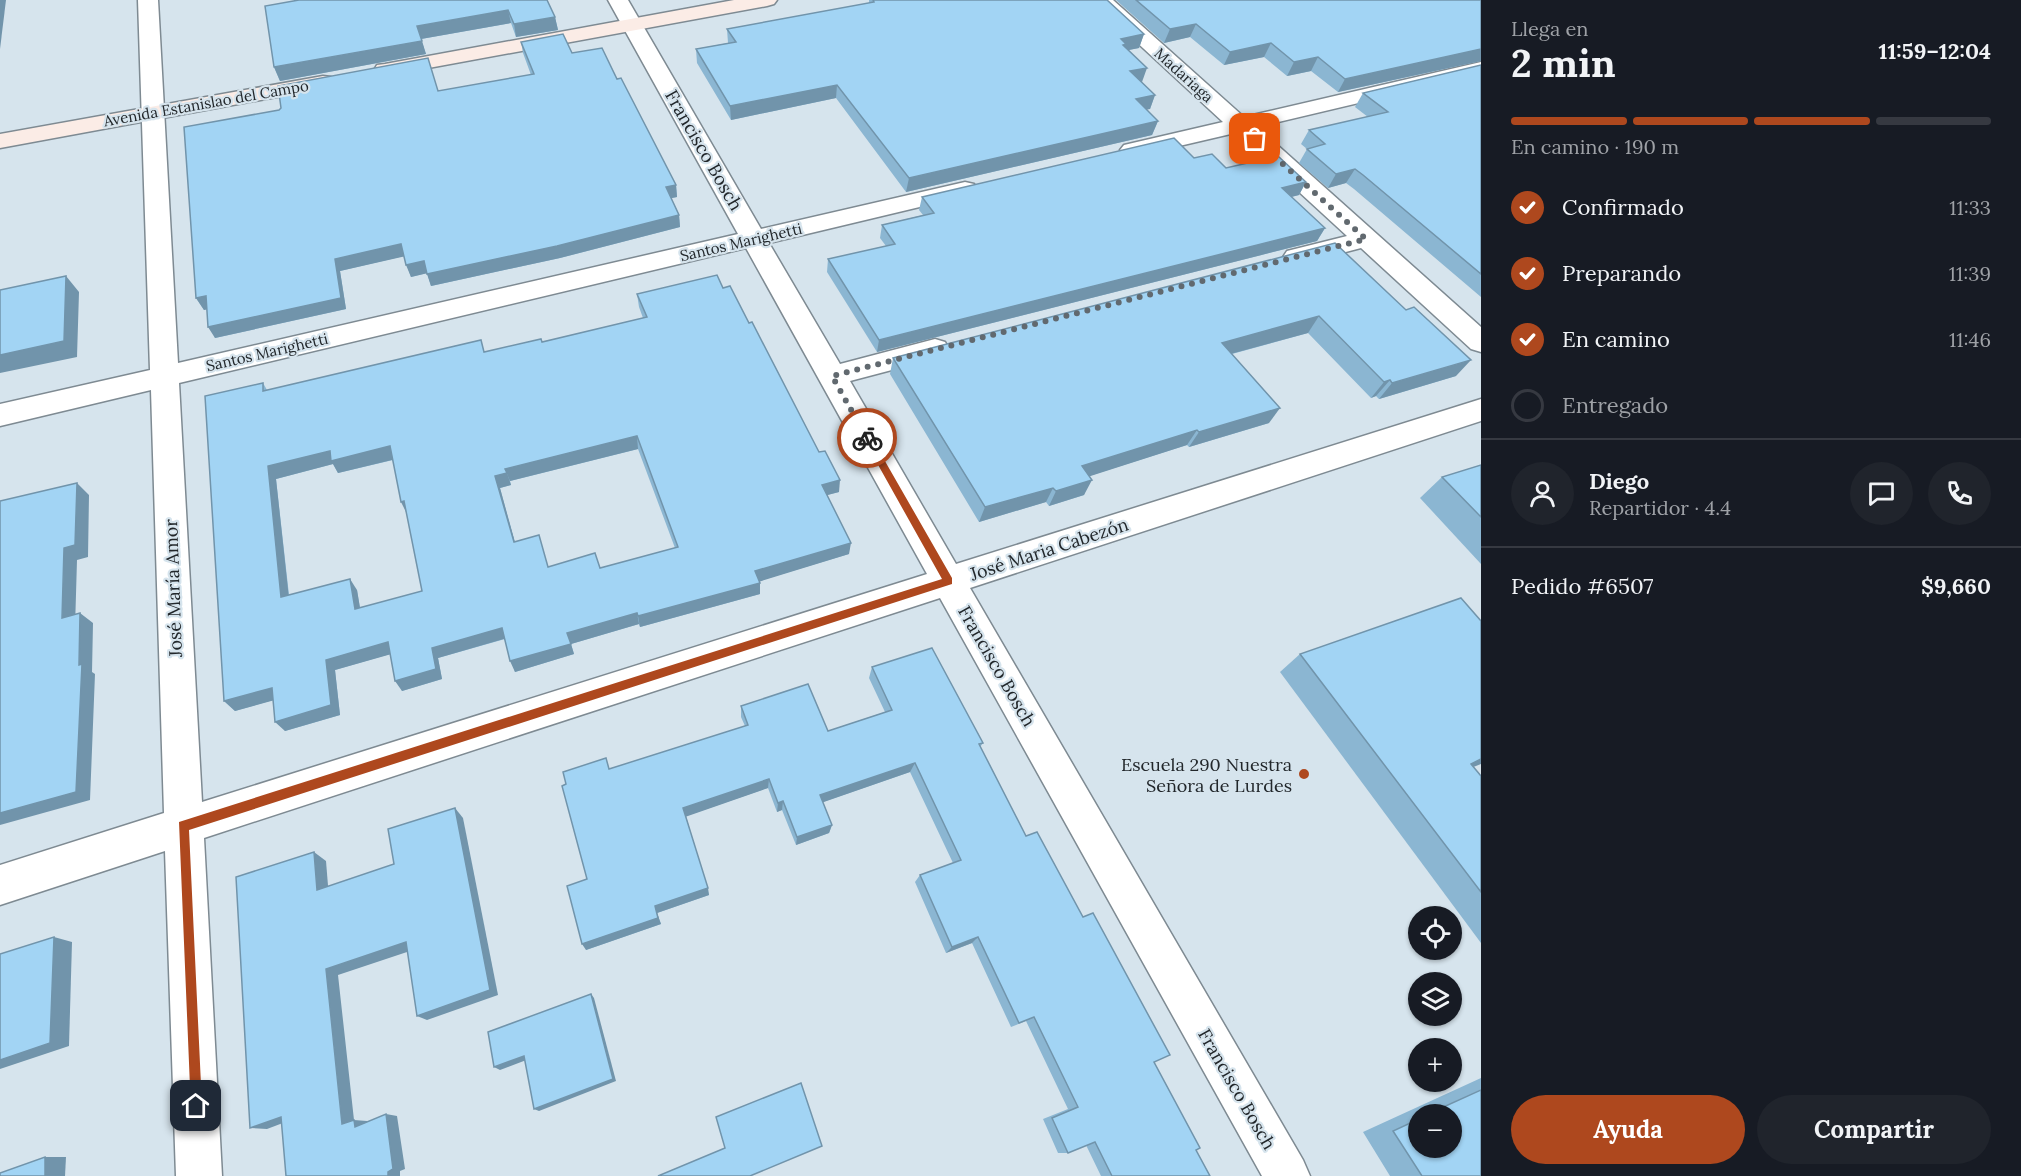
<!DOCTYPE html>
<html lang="es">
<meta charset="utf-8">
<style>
:root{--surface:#171b24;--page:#20242c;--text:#f1f3f6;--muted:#9ea1a6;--line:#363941;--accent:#ae481e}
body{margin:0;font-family:Lora,serif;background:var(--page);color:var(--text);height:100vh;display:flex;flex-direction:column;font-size:22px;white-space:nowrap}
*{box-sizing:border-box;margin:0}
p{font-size:20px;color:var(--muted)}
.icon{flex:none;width:33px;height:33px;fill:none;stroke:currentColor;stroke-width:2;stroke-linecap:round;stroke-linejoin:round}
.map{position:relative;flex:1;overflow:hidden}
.panel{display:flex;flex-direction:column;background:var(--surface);width:540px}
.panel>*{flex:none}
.buttons{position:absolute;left:1408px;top:906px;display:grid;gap:12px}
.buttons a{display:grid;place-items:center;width:54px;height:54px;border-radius:50%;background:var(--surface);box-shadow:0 2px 4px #0004;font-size:30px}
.pin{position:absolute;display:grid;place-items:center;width:51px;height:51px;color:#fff;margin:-26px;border-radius:12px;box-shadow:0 3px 9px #0006}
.courier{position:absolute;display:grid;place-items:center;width:60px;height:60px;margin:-30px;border:4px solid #ae481e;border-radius:50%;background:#fff;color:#222;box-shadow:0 2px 8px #0007}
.headline em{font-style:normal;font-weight:700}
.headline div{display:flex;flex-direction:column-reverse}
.headline{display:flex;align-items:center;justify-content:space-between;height:102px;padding:0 30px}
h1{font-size:39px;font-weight:700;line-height:45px}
.bar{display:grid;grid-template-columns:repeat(4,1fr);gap:9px 6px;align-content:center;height:72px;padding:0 30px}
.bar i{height:8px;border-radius:4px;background:var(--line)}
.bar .current{background:var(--accent)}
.bar p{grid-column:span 4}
.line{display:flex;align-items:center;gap:15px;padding:0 30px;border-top:2px solid var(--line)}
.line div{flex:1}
.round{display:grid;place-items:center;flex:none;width:63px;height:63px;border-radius:32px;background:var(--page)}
ol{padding:0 30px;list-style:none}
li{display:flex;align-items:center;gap:18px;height:66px}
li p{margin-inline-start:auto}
li .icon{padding:6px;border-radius:50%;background:var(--accent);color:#fff;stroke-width:4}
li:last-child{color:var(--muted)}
li i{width:33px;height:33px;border:3px solid var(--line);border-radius:50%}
.button{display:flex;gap:12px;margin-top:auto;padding:12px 30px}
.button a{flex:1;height:69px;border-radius:36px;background:var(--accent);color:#fff;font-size:24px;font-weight:700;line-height:69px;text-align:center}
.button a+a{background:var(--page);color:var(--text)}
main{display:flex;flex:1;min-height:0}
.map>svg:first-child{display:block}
</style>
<main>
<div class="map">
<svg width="1481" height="1176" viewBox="0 0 1481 1176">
<rect width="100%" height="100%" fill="#d6e4ed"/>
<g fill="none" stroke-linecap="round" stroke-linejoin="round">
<defs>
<g id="street">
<path d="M138 0H158L178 363 738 234 608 0H628L761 229 965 182 974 184 977 189 974 194 769 243 840 364 935 339 945 342 949 349 945 356 850 381 956 564 1481 399V421L970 588 1303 1160 1310 1176H1262L940 598 204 838 222 1176H176L165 851 0 905V865L164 813 151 390 0 426V404L150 370ZM746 248 927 574 202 802 179 383Z"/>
<path d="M1091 0H1113L1244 117 1481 62V74L1257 127 1481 327V352L1471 349 1361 248 1296 265 1287 263 1283 257 1287 251 1347 236 1235 133 1132 157 1124 155 1120 150 1124 145 1223 122Z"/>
</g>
<g id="secondary">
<path d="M734 0H777L774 4 767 6 385 76 377 75 374 70 377 65 385 64Z"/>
<path d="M323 76 331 77 334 82 331 87 0 148V134Z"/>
</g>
</defs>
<use href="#street" stroke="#7e8a92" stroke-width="3"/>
<use href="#secondary" stroke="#7e8a92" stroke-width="3"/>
<use href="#street" fill="#fff" fill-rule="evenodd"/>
<use href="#secondary" fill="#fbece6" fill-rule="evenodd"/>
</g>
<g fill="#8bb6d2" fill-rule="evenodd">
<path d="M547 0 555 17 558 30 516 37 511 23 421 39 426 54 280 81 274 67Z"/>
<path d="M869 0H1107L1144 34 1139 48 1128 50 1141 82 1155 95 1150 109H1146L1158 121 1152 135 906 192 836 98 731 120 697 63 696 49 728 43 727 29 869 3Z"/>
<path d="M1116 0H1481V61L1338 92 1311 71 1287 76 1264 57 1224 65 1190 37 1164 43Z"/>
<path d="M521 42 572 53 617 79 676 185 677 197 671 198 679 215 680 227 560 258 431 286 427 273 411 277 404 256 340 271 346 309 215 338 207 309 204 310 196 298 438 91 531 75 523 53Z"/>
<path d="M1481 65V297L1354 189 1346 183 1328 188 1299 163 1307 149 1301 144 1309 130 1368 117 1355 107 1363 93Z"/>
<path d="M1194 158 1226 168 1306 182 1299 195 1291 197 1325 228 1317 241 877 352 827 272 828 259 886 246 880 238 882 225 923 215 919 210 922 197Z"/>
<path d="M1335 243 1456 376 1379 399 1376 396 1371 398 1308 333 1232 354 1269 423 1189 447 1187 445 1089 476 1084 495 1049 506 1046 502 979 522 890 374 893 358Z"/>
<path d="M723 288 839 492 827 495 849 554 759 581 760 594 640 627 639 624 571 644 574 654 515 672 505 639 438 658 442 679 402 691 390 654 335 670 340 715 285 731 273 700 235 711 224 701 263 383 267 390 542 342 643 318 639 307 637 294ZM638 449 675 548 600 568 548 567 515 542 500 488 511 485 510 481ZM393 460 407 513 422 591 360 608 357 590 289 595 276 479 333 464 338 473Z"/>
<path d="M1481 465V564L1420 498 1442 477Z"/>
<path d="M1300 654 1473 767 1481 776V943L1280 672Z"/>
<path d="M872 667 983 743 980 747 1026 836 1154 1062 1196 1150 1210 1176H1101L1086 1145 1068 1153H1058L1043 1119 1068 1109 1026 1021 1011 1027 972 943 946 953 915 882 920 875 953 863 910 772 823 802 832 825 829 833 796 845 782 810 777 812 768 788 686 816 709 895 657 913 661 924 586 950 587 879 609 769 745 726 741 717V706L828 731 885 712 869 678Z"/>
<path d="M1481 1078V1176H1390L1363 1132ZM1419 1114H1452L1419 1148Z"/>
</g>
<g fill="#7194ab">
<path d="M0 0H6L0 49Z"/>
<path d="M508 10 511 23 421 39 417 26Z"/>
<path d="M555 17 558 30 516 37 514 24Z"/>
<path d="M1196 24 1190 37 1164 43 1170 29Z"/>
<path d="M1144 34 1139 48 1124 51 1121 39Z"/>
<path d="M422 41 426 54 280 81 274 67Z"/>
<path d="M1271 43 1264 57 1224 65 1230 52Z"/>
<path d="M1481 49V61L1338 92 1345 79Z"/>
<path d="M1318 57 1311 71 1287 76 1294 62Z"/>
<path d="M1147 68 1142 82 1125 85 1130 71Z"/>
<path d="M837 85 836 98 731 120 730 106Z"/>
<path d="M1155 95 1150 109 1131 113 1136 99Z"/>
<path d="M1158 121 1152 135 906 192 909 178Z"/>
<path d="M1355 169 1346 183 1328 188 1336 174Z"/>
<path d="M1306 182 1299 195 1275 201 1282 188Z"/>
<path d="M676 185 677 197 667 199 666 187Z"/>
<path d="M679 215 680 227 560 258 431 286 427 274Z"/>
<path d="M1325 228 1317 241 877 352 879 340Z"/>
<path d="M401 244 406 256 340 271 346 309 215 338 208 327 335 259Z"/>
<path d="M424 261 428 273 411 277 406 265Z"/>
<path d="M66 276 79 292 77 357 0 373V355Z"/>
<path d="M206 296 213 308 204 310 196 298Z"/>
<path d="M1319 316 1308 333 1212 359 1222 343Z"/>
<path d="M1471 360 1456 376 1379 399 1392 383Z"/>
<path d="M1390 380 1376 396 1371 398 1384 382Z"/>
<path d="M1280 408 1269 423 1189 447 1199 432Z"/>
<path d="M1197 430 1187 445 1075 481 1082 466Z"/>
<path d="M637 436 638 449 510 481 505 469Z"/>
<path d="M390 446 396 459 338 473 333 464 276 479 290 608 281 597 268 466 330 451Z"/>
<path d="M507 473 511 485 500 488 518 554 514 542 495 476Z"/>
<path d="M840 480 839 492 820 497 822 485Z"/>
<path d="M1092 480 1084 495 1049 506 1056 491Z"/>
<path d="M77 483 89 495 88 557 77 560 75 628 62 618 64 548Z"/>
<path d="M1053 488 1046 502 979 522 985 507Z"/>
<path d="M404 501 407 514 401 502Z"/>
<path d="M851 543 849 554 755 583V571Z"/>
<path d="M350 579 357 590 362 620 355 609Z"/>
<path d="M760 583V594L640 627 638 616Z"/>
<path d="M80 613 93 623 92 672 95 674 90 800 0 825V813L79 665Z"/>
<path d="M637 613 639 624 571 644 574 654 515 672 510 661 567 633Z"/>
<path d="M502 628 507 638 438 658 442 679 402 691 395 681 432 648Z"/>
<path d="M388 642 395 653 335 670 340 715 285 731 275 722 326 660Z"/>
<path d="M272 688 282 698 235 711 224 701Z"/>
<path d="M1481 759V764L1443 779 1471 764Z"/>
<path d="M915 763 910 772 818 804 820 795Z"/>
<path d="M769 779 768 788 685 817 683 808Z"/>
<path d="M783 801 782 810 777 812 778 803Z"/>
<path d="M455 808 463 818 498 995 427 1020 417 1016Z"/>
<path d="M832 825 829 833 796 845 797 837Z"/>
<path d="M314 852 326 861 329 898 317 890Z"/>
<path d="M708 888 709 895 657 913 661 924 586 950 582 944 655 906Z"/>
<path d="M54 937 72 942 69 1046 0 1069V1060Z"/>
<path d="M978 937 972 943 946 953 952 947Z"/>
<path d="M406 942 416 949 338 975 354 1120 367 1121 368 1128 342 1124 326 969Z"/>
<path d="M591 994 594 998 616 1081 539 1111 534 1109Z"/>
<path d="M524 1056 529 1059 500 1070 494 1067Z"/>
<path d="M386 1114 397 1116 405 1169 400 1171V1176H388Z"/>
<path d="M281 1117 296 1118 267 1129 250 1128Z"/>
<path d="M45 1157H66L65 1176H45Z"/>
</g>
<g fill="#a2d4f4" stroke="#7194ab" stroke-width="1.5" fill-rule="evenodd">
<path d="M299 0H547L555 17 514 24 508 10 417 26 422 41 274 67 265 6Z"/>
<path d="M873 0H1107L1144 34 1121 39 1126 44 1123 45 1147 68 1130 71 1155 95 1136 99 1158 121 909 178 837 85 730 106 696 49 736 42 727 29 874 2Z"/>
<path d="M1136 0H1481V49L1345 79 1318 57 1294 62 1271 43 1230 52 1196 24 1170 29Z"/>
<path d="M563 34 572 53 602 48 617 79 621 78 676 185 666 187 679 215 557 246 427 274 424 261 406 265 401 244 335 259 341 298 208 327 206 296 196 298 184 127 279 110 281 108 278 86 428 58 438 91 534 74 521 42Z"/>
<path d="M1481 65V274L1363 175 1355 169 1336 174 1307 149 1325 144 1309 130 1388 112 1363 93Z"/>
<path d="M1174 138 1194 158 1212 154 1226 168 1278 156 1306 182 1282 188 1325 228 879 340 828 259 895 244 882 225 934 213 922 197Z"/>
<path d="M1335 243 1406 310 1414 307 1471 360 1392 383 1390 380 1384 382 1319 316 1222 343 1280 408 1199 432 1197 430 1082 466 1092 480 1056 491 1053 488 985 507 893 358Z"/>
<path d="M717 275 723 288 730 286 749 323 752 322 819 452 825 451 840 480 822 485 851 543 755 571 760 583 638 616 637 613 567 633 571 644 510 661 502 628 432 648 436 669 395 681 388 642 326 660 331 705 275 722 272 688 224 701 205 396 263 383V391L481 340 484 352 541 339 542 342 647 317 637 294ZM637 436 678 547 600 568 595 553 548 567 539 535 514 542 495 476 507 473 505 469ZM390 446 401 502 404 501 422 591 355 609 350 579 281 597 268 466 330 451 331 461Z"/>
<path d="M66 276 64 341 0 355V290Z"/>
<path d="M1481 465V517L1442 477Z"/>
<path d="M77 483 75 545 64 548 62 618 80 613 79 665 82 664 76 792 0 813V501Z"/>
<path d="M1461 598 1481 621V759L1471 764 1481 776V892L1300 654Z"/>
<path d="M932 648 983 743 979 744 1026 836 1037 832 1083 917 1093 913 1170 1055 1154 1062 1200 1148 1196 1150 1210 1176H1112L1095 1142 1068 1153 1052 1118 1078 1107 1034 1017 1019 1023 978 937 952 947 920 875 961 860 915 763 820 795 832 825 797 837 783 801 778 803 769 779 683 808 708 888 655 906 658 918 582 944 567 886 587 879 562 786 566 784 563 772 606 758 609 769 748 725 741 706 808 684 828 731 892 710 872 667Z"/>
<path d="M455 808 490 990 417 1016 406 942 326 969 342 1124 354 1120 355 1127 386 1114 393 1169 388 1172V1176H286L281 1117 250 1128 236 877 314 852 317 890 394 864 388 829Z"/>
<path d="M54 937 50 1043 0 1060V954Z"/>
<path d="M591 994 613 1079 534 1109 524 1056 494 1067 488 1032Z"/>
<path d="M801 1083 822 1146 750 1176H658L725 1148 716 1117Z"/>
<path d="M1481 1090V1176H1422L1393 1131 1419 1119V1148H1452V1114H1428Z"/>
<path d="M45 1157V1176H0V1173Z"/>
</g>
<path fill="#ae481e" d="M864 435H870L952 578V584L189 830 202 1106 196 1113 191 1111 179 822 942 579 863 438Z"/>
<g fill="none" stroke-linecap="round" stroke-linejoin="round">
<path stroke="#61696f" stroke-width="6" stroke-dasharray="0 10.8" d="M867 438 832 376 1366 239 1255 139"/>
</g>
<circle fill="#ae481e" stroke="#d6e4ed" stroke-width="2" cx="1304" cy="774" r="6"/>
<g text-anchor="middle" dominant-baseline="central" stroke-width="4.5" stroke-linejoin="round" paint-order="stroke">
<g font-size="15" fill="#22272b" stroke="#d6e4ed">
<text transform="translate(1184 75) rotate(42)">Madariaga</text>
<text transform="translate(206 103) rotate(-10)">Avenida Estanislao del Campo</text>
<text transform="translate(741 242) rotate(-13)">Santos Marighetti</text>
<text transform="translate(267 352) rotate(-13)">Santos Marighetti</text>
</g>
<g font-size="18" fill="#22272b" stroke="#d6e4ed">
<text transform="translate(704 150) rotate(60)">Francisco Bosch</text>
<text transform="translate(1049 549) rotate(-18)">José Maria Cabezón</text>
<text transform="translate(173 588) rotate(-92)">José María Amor</text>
<text transform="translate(997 666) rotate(60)">Francisco Bosch</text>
<text transform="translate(1237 1089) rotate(60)">Francisco Bosch</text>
</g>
<g font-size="18" fill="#22272b" stroke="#d6e4ed" text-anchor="end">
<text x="1292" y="764">Escuela 290 Nuestra<tspan x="1292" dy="21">Señora de Lurdes</tspan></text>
</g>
</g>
</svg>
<div class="buttons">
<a><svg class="icon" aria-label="locate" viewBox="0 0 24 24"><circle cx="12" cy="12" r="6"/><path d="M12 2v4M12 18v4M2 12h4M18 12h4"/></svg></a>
<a><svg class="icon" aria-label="layers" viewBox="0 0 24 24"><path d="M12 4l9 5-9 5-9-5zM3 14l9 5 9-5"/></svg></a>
<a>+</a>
<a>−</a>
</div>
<div class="pin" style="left:1255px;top:139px;background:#ea580c"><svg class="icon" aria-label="bag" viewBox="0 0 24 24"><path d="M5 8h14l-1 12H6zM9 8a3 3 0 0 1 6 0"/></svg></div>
<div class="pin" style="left:196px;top:1106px;background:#1f2937"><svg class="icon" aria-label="home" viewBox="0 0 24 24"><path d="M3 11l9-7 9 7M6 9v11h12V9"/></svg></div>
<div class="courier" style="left:867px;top:438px"><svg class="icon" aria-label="bike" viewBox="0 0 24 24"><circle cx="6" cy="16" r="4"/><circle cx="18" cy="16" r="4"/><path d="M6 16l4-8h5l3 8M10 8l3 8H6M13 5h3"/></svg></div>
</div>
<section class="panel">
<div class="headline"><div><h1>2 min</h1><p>Llega en</p></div><em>11:59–12:04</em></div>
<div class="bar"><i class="current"></i><i class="current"></i><i class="current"></i><i></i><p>En camino · 190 m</p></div>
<ol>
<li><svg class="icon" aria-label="check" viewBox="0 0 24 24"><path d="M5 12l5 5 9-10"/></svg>Confirmado<p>11:33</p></li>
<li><svg class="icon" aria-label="check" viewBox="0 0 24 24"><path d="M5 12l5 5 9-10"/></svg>Preparando<p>11:39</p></li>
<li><svg class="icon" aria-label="check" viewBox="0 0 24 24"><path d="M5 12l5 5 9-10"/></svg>En camino<p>11:46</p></li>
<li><i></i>Entregado</li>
</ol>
<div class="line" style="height:108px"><a class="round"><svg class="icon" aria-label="person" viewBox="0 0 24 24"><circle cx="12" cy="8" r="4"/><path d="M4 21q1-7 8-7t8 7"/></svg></a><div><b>Diego</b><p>Repartidor · 4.4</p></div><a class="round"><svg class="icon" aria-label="chat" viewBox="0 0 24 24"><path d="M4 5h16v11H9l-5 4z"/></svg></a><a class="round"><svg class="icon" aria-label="phone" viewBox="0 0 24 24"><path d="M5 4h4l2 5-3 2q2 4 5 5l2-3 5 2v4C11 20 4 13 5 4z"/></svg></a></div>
<div class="line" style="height:78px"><div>Pedido #6507</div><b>$9,660</b></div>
<div class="button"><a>Ayuda</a><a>Compartir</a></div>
</section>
</main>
